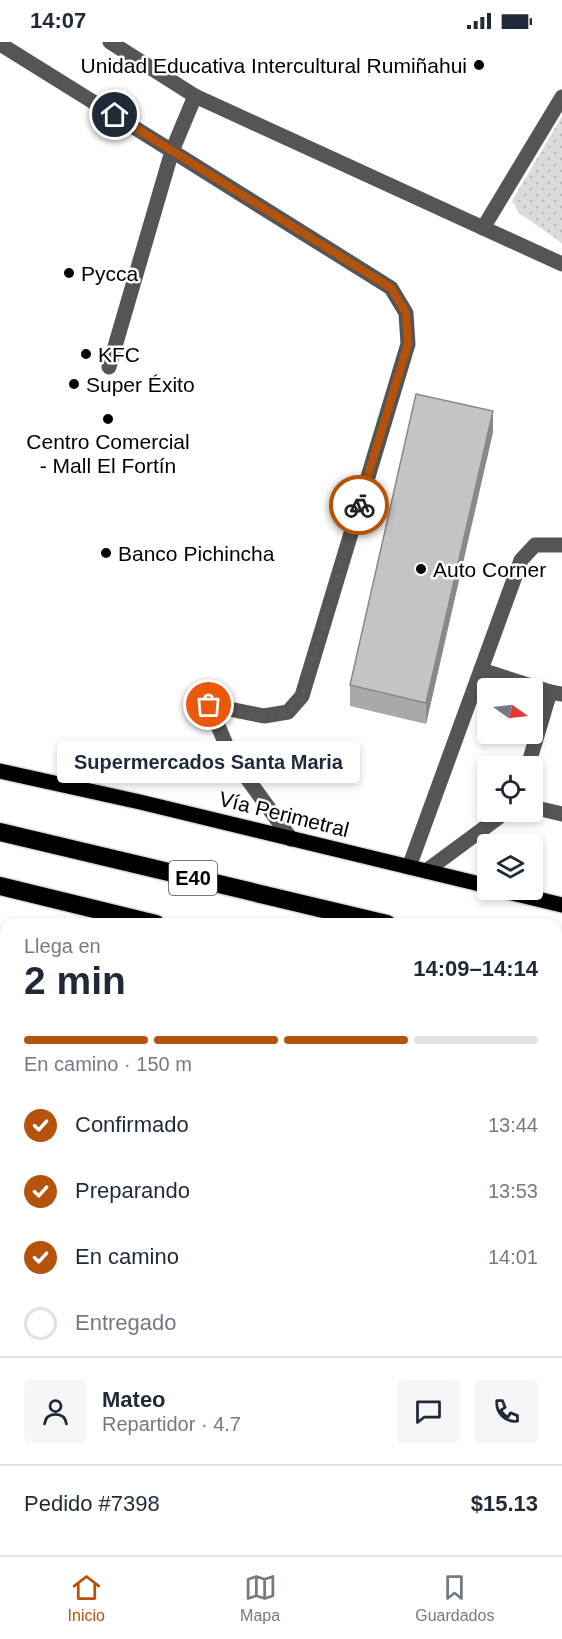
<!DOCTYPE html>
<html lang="es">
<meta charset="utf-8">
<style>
:root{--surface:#fff;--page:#f6f6f7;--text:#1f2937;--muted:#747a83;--line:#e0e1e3;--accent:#b45309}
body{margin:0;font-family:Arial,sans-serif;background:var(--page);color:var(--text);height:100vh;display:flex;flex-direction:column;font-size:22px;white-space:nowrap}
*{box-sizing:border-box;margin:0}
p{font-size:20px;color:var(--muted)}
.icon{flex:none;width:33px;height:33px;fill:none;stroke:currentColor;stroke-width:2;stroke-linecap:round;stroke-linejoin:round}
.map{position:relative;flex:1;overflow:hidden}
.side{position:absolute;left:0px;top:876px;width:562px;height:638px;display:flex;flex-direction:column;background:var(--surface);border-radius:18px 18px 0 0;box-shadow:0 3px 9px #0003}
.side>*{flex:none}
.needle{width:39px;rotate:104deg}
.fabs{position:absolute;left:477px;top:636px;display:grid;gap:12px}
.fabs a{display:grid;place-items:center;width:66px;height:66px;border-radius:6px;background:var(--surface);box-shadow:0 3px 9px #0003;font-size:30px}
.pin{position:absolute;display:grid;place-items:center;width:51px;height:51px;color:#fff;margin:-26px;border:3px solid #fff;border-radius:50%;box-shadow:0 2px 6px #0007}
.courier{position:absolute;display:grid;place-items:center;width:60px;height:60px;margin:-30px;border:4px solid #b45309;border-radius:50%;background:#fff;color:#222;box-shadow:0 2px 8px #0007}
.bubble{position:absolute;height:42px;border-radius:6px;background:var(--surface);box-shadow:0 3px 9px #0003;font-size:20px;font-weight:800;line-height:42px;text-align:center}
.overview em{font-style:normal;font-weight:800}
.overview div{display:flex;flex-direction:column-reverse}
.overview{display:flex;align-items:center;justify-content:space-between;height:102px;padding:0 24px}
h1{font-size:39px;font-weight:800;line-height:45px}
.bar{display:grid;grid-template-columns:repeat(4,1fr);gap:9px 6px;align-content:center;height:72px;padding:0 24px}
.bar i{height:8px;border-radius:4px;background:var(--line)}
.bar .active{background:var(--accent)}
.bar p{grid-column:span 4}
.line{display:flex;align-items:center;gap:15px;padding:0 24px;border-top:2px solid var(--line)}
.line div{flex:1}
.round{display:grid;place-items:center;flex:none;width:63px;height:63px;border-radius:6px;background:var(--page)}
ol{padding:0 24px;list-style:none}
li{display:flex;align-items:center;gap:18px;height:66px}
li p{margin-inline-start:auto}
li .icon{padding:6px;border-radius:50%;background:var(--accent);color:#fff;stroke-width:4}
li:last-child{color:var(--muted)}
li i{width:33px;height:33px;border:3px solid var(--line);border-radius:50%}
.status{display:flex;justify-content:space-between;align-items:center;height:42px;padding:0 30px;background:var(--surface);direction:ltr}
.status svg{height:16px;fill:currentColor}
.menu{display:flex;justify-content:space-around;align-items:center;height:84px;border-top:2px solid var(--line);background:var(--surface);font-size:16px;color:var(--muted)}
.menu a{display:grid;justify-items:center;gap:3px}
.menu .active{color:var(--accent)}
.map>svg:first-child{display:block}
</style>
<div class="status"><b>14:07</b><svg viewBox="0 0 49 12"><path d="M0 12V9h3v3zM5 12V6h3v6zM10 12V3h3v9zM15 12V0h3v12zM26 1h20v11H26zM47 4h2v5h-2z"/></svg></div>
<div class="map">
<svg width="562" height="1513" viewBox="0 0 562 1513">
<defs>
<pattern id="grass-tufts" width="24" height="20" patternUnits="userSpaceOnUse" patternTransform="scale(1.5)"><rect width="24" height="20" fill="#dcdcdc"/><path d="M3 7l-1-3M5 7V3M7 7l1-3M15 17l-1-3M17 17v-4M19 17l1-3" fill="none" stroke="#bbb"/></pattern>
<pattern id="park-dots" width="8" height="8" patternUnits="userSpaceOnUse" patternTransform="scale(1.5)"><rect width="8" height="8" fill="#dcdcdc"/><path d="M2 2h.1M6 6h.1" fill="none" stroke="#bbb" stroke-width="1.8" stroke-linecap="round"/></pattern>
</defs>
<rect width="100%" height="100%" fill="#fff"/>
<path fill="url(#grass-tufts)" d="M0 931 6 932V1001L0 999Z"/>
<path fill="url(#park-dots)" d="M562 74V201L519 171 512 159Z"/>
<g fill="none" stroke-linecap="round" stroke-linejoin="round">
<defs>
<g id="major">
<path d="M0 729 140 760 488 844"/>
<path d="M500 848 562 863"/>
</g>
<g id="highway">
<path d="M0 790 387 882"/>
<path d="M0 844 156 882"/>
<path d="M556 923 562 924"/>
<path d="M556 979 562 981"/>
</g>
</defs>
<use href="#major" stroke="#dbdbdb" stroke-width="18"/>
<use href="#highway" stroke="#dbdbdb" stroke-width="21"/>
<g stroke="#555" stroke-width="15">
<path d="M110 0 195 54 562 222"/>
<path d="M0 2 172 109 109 325"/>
<path d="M195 54 172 109 391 246 406 271 408 302 302 654 288 670 264 674 209 663"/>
<path d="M483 186 562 55"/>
<path d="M481 628 550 650"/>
<path d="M209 663 231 714 291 797"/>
<path d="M528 724 550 650 562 652"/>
<path d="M532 765 562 772"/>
<path d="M409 825 521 518 535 503H562"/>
<path d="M426 829 506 770"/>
<path d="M0 914 6 915"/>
<path d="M556 1016 562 1034"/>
<path d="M0 1036 6 1038"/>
<path d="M556 1169 562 1144"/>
<path d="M556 1286 562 1265"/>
<path d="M0 1327 6 1329"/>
<path d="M468 1513 470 1508"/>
<path d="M498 1513 499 1508"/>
</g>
<use href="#major" stroke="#000" stroke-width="15"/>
<use href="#highway" stroke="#000" stroke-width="18"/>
</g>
<path fill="#a9a9a9" d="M493 390 426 682 350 664V643Z"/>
<path fill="#898989" d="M493 369V390L426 682V661Z"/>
<path fill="#c4c4c4" stroke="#898989" stroke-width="1.5" d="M416 352 493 369 426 661 350 643Z"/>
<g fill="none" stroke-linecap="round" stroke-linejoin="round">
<path stroke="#595959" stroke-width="6" stroke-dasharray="0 10.8" d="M209 663 264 674 288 670 302 654 359 463"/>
<path stroke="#b45309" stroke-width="8" d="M115 73 391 246 406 271 408 302 359 463"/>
</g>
<g fill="#000" stroke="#fff" stroke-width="2">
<circle cx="479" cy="23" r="6"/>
<circle cx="69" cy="231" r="6"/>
<circle cx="86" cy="312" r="6"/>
<circle cx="74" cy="342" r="6"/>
<circle cx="108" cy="377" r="6"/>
<circle cx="106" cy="511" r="6"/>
<circle cx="421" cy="527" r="6"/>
</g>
<g text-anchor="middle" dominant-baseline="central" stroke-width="5" stroke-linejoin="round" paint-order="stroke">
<rect fill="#fff" stroke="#4c4c4c" stroke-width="1.5" x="169" y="819" width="48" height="34" rx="4.5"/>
<g font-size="20" font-weight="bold" fill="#000">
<text x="193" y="836">E40</text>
</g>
<g font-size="21" fill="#000" stroke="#fff" text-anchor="start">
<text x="467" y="23" text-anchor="end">Unidad Educativa Intercultural Rumiñahui</text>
<text x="81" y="231">Pycca</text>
<text x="98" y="312">KFC</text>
<text x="86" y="342">Super Éxito</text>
<text x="108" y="399" text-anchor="middle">Centro Comercial<tspan x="108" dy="24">- Mall El Fortín</tspan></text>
<text x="118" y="511">Banco Pichincha</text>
<text x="433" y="527">Auto Corner</text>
</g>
<g font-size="21" fill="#000" stroke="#fff">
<text transform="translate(284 772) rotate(14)">Vía Perimetral</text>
</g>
</g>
</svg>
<div class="fabs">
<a><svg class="needle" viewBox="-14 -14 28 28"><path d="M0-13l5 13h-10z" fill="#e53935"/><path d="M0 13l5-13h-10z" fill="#747a83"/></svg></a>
<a><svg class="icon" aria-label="locate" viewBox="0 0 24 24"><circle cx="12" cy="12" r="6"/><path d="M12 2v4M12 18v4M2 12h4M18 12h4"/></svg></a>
<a><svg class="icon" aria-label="layers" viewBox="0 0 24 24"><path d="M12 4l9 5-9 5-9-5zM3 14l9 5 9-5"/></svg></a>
</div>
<div class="pin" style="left:209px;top:663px;background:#ea580c"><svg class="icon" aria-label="bag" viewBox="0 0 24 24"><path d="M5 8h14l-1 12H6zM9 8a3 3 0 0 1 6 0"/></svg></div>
<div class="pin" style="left:115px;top:73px;background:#1f2937"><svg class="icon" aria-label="home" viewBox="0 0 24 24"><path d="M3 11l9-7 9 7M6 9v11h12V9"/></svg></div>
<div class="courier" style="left:359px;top:463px"><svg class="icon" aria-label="bike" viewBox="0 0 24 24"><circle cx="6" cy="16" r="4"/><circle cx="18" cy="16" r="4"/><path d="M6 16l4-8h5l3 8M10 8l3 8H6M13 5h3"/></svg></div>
<div class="bubble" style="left:57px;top:699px;width:303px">Supermercados Santa Maria</div>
<section class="side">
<div class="overview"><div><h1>2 min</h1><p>Llega en</p></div><em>14:09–14:14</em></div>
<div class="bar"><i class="active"></i><i class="active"></i><i class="active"></i><i></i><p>En camino · 150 m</p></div>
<ol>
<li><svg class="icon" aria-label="check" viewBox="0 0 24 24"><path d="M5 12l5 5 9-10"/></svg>Confirmado<p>13:44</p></li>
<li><svg class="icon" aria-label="check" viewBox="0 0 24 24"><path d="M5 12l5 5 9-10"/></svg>Preparando<p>13:53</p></li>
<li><svg class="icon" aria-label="check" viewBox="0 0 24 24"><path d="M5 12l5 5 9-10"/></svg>En camino<p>14:01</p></li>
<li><i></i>Entregado</li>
</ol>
<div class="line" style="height:108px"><a class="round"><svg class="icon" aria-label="person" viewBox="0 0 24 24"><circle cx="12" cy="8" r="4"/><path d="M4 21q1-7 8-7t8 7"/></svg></a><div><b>Mateo</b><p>Repartidor · 4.7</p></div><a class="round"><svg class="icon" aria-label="chat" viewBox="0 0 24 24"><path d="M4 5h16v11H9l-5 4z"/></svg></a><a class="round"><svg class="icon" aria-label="phone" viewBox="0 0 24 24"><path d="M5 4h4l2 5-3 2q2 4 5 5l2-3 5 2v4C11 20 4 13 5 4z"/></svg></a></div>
<div class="line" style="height:78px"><div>Pedido #7398</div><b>$15.13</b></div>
</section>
</div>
<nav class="menu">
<a class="active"><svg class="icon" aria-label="home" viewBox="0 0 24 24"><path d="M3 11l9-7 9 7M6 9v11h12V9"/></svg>Inicio</a>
<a><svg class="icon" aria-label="map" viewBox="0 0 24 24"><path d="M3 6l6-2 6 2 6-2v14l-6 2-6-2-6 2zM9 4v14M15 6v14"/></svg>Mapa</a>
<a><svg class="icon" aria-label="saved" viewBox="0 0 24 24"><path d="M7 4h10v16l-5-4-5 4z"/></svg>Guardados</a>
</nav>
